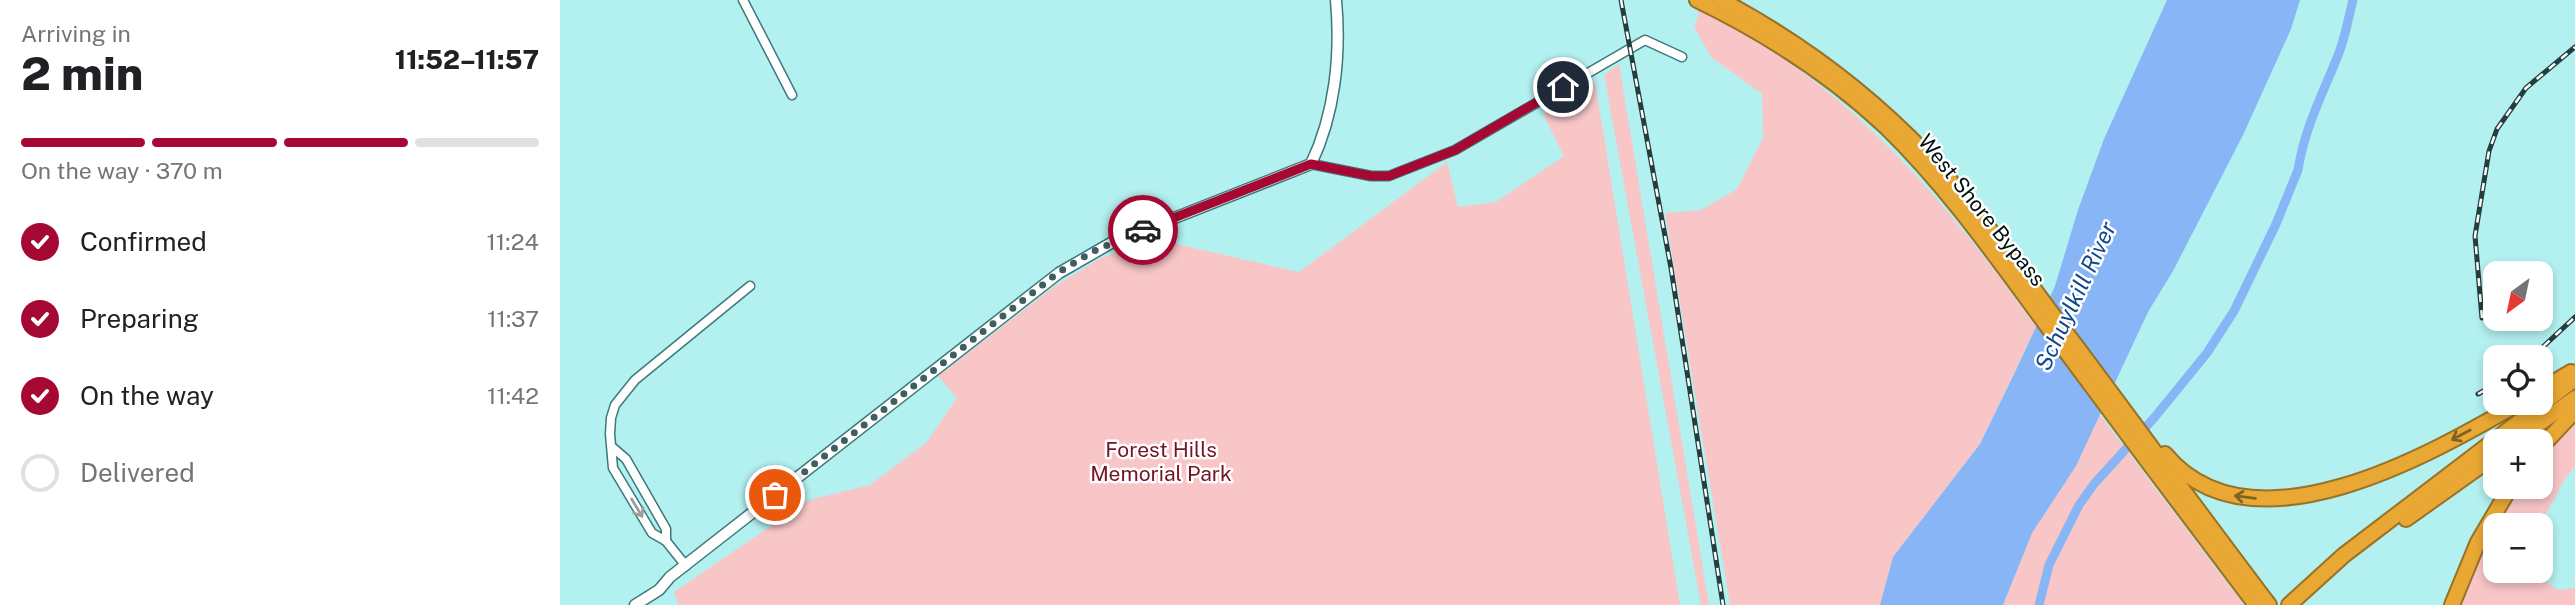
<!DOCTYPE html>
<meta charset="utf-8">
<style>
:root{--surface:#fff;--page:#f2f2f2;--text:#202124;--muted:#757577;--line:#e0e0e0;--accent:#a50933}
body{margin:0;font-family:"Public Sans",sans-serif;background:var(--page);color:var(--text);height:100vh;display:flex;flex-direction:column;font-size:26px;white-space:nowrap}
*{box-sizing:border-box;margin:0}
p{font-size:23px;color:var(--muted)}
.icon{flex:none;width:38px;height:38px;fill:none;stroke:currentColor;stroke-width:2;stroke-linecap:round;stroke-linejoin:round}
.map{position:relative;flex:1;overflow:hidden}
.drawer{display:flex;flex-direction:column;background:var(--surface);width:560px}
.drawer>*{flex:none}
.needle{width:46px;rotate:213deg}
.buttons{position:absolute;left:1923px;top:261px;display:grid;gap:14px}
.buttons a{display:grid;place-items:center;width:70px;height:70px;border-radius:14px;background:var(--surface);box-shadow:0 4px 10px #0003;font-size:35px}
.pin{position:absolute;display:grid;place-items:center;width:60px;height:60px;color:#fff;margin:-30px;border:4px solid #fff;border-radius:50%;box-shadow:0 2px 7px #0007}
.courier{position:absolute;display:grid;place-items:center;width:70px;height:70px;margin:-35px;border:5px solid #a50933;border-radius:50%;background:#fff;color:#222;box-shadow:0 2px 9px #0007}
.overview em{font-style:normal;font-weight:800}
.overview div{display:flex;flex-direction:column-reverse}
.overview{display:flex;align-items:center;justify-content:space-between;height:119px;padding:0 21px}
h1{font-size:46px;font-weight:800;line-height:52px}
.bar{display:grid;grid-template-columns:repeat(4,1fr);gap:10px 7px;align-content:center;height:84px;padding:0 21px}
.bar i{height:9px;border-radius:5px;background:var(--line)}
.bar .selected{background:var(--accent)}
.bar p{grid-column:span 4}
ol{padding:0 21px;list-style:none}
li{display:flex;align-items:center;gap:21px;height:77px}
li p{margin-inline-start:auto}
li .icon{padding:7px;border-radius:50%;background:var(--accent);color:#fff;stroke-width:4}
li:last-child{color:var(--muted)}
li i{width:38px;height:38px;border:4px solid var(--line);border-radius:50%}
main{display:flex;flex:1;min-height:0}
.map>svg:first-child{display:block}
</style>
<main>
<section class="drawer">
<div class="overview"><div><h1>2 min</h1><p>Arriving in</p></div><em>11:52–11:57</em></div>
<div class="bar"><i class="selected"></i><i class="selected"></i><i class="selected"></i><i></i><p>On the way · 370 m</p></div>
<ol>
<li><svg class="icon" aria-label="check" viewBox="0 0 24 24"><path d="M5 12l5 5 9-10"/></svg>Confirmed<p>11:24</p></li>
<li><svg class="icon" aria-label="check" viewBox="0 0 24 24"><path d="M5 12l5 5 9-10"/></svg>Preparing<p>11:37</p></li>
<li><svg class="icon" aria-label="check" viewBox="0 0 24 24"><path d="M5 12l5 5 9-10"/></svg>On the way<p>11:42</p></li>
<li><i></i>Delivered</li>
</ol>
</section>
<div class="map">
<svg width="2015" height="605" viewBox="0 0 2015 605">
<rect width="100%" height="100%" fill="#b3f0f0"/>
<g fill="#f9c6c8">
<path d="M1140 10C1158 20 1178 30 1196 41 1312 112 1398 218 1476 327L1420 444 1333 557 1320 605H1170L1105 213 1141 210 1177 189 1203 138 1202 94 1151 57 1134 27Z"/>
<path d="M1059 64 1149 605H1141L1044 75Z"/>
<path d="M1035 82 1120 605H118L114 592 249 500 310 485 366 443 397 398 378 376 495 286 541 258 594 239 739 272 887 162 898 207 936 202 1004 156 983 114Z"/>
<path d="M1540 415 1684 605H1443L1472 533 1516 466Z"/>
<path d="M2015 422V466L2005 479 1980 525H1937L1962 487 1981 486V461Z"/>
<path d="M1935 528 1936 570 1976 571 1977 576 1999 590 2015 588V605H1900L1925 547Z"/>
</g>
<path fill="#87b5f5" d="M1607 0H1740L1731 29 1683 135 1613 271 1588 312 1516 466 1472 533 1443 605H1320L1333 557 1420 444 1455 372 1495 286 1518 210 1544 139Z"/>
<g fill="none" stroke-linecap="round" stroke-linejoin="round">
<path stroke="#87b5f5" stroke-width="9" d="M1479 605 1489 565 1519 505 1534 484 1594 418 1647 353 1674 311 1716 224 1738 170C1744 130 1762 95 1777 58 1785 40 1788 19 1793 0"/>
<defs>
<g id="minor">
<path d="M183 0 232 95"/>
<path d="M751 164 811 176H829L839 172 895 150 1085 40 1122 57"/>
<path d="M52 447 66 459 106 529V541L92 533 53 468 50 434 51 418 55 405 75 380 190 286"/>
<path d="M106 541 126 566"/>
</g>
<path id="tertiary" d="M75 605 99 590 110 577 499 273 551 243 751 164C775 114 781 55 776 0"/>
<g id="motorway">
<path d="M1137 0C1205 33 1271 75 1326 127 1396 195 1450 277 1508 354 1570 438 1633 522 1696 605"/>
<path d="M1161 0C1238 41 1307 92 1367 155 1421 212 1466 280 1513 342 1579 430 1643 518 1709 605"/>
<path d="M1981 390 2011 372"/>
<path d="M1955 441 2015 398"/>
<path d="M1981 447 2015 411"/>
<path d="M1605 454C1691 558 1871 454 1961 402"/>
<path d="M1846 519 1936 455"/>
<path d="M1729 605 1784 555 2015 379"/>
<path d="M1892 605 1918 542 1951 486"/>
</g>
</defs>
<use href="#minor" stroke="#3e7879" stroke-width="11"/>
<use href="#tertiary" stroke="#3e7879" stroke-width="13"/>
<use href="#motorway" stroke="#977227" stroke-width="18"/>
<use href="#minor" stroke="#fff" stroke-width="8"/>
<use href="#tertiary" stroke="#fff" stroke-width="10"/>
<use href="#motorway" stroke="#e9a733" stroke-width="14"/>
<defs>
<g id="rail">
<path d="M1061 0 1111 268 1163 605"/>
<path d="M1922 318 1915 236 1929 151 1937 129 1966 88 2015 47"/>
<path d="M1972 357 2015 317"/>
<path d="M1918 394 1936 384"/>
</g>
</defs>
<use href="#rail" stroke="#243d3d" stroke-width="5"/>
<use href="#rail" stroke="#fff" stroke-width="2.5" stroke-dasharray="8" stroke-linecap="butt"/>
</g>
<defs><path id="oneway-shaft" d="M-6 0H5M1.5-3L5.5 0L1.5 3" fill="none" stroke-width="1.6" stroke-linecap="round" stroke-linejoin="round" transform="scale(1.75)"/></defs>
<g stroke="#806324">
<use href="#oneway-shaft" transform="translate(1901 435) rotate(152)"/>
<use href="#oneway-shaft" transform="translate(1685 497) rotate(-173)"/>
</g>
<use stroke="#999fa0" href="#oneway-shaft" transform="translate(77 508) rotate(59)"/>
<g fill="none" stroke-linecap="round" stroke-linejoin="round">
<path stroke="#3f5e5f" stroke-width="7" stroke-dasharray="0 12.6" d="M215 495 499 272 534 251 583 230"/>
<path stroke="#a50933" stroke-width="9" d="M583 230 751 164 811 176H829L839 172 895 150 1003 87"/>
</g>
<g text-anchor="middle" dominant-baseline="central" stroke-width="5" stroke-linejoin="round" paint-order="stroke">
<g font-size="21" fill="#001011" stroke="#fff">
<text transform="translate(1422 210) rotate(51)">West Shore Bypass</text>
</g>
<g font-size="21" fill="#741426" stroke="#fff">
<text x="601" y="449">Forest Hills<tspan x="601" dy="24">Memorial Park</tspan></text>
</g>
<g font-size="23" font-style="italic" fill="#10498f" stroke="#fff">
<text transform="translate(1515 296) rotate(-65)">Schuylkill River</text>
</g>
</g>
</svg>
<div class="buttons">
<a><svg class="needle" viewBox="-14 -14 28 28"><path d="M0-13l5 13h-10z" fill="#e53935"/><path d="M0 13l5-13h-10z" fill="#757577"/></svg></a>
<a><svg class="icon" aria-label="locate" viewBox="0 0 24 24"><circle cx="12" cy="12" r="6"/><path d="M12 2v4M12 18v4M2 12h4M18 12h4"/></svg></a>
<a>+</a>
<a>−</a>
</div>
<div class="pin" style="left:215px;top:495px;background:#ea580c"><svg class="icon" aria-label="bag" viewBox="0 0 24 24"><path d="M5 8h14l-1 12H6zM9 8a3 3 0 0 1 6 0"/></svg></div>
<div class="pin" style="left:1003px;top:87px;background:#1f2937"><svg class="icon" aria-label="home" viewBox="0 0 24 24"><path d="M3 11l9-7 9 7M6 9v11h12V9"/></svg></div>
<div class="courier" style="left:583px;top:230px"><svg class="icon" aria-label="car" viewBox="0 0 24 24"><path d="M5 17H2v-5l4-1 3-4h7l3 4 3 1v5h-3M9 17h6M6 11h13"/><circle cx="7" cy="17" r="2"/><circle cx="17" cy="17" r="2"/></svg></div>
</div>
</main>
